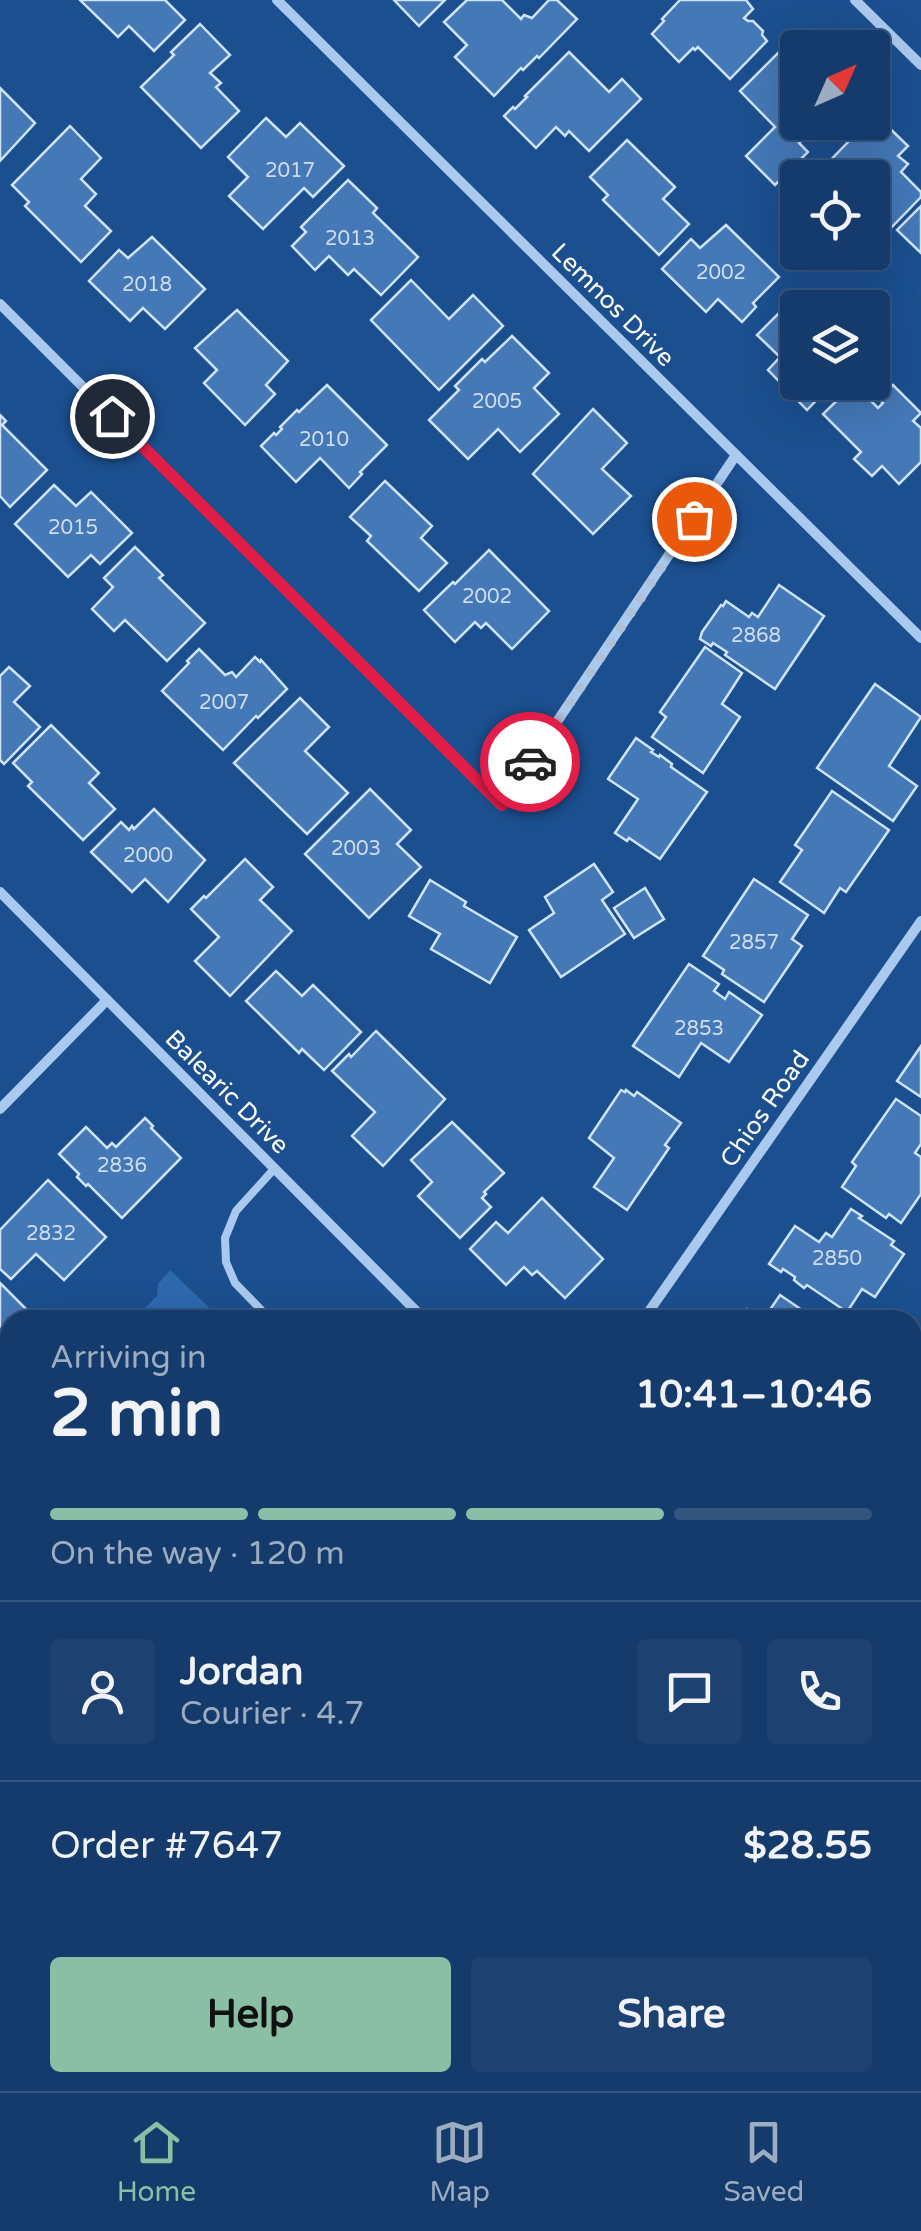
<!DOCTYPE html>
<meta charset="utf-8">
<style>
:root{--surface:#143b6b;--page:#1d4271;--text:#f1f3f6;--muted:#9dadc1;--line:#33557e;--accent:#8abfa5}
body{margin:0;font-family:"Varela Round",sans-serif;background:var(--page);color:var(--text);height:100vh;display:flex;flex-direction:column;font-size:38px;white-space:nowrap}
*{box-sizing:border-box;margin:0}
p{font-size:32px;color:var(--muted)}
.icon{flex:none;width:55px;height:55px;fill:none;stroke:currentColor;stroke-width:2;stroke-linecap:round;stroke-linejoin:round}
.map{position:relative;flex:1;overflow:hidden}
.sheet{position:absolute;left:0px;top:1310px;width:922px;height:782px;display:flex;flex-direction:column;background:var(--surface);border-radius:30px 30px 0 0;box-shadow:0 10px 40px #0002,0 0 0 2px var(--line)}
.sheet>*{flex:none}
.needle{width:65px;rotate:45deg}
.buttons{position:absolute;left:780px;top:30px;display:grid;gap:20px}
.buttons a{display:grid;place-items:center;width:110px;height:110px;border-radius:10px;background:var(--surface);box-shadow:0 10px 40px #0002,0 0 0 2px var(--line);font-size:50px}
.pin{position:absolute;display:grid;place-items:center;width:85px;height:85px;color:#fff;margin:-42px;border:5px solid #fff;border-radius:50%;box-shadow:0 2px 10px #0007}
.courier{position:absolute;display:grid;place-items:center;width:100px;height:100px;margin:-50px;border:8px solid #e11d48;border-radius:50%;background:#fff;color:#222;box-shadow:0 2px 12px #0007}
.overview em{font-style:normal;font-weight:800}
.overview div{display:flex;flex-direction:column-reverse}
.overview{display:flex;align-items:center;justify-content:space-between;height:170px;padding:0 50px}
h1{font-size:65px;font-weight:800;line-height:75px}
.bar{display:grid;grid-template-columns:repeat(4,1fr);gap:15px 10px;align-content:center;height:120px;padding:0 50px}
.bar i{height:12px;border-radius:8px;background:var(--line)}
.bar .current{background:var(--accent)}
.bar p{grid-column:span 4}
.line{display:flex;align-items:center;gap:25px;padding:0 50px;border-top:2px solid var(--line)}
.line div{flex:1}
.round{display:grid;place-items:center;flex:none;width:105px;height:105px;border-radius:10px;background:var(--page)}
.primary-button{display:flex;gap:20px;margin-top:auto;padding:20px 50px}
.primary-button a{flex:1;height:115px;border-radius:10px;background:var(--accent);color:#111;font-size:40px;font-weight:800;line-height:115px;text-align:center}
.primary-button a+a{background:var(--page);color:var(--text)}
.dock{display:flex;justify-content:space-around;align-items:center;height:140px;border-top:2px solid var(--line);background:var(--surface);font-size:28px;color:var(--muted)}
.dock a{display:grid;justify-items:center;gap:5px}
.dock .current{color:var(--accent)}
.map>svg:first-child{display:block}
</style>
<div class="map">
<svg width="921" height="2091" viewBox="0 0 921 2091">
<rect width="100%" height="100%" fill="#1b4f8f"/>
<g fill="#2e69ad">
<path d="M170 1270 222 1320H133L157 1296 158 1284Z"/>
<path d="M10 1444V2082L744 2083 742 2091H0V1454Z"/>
</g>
<g fill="#4478b7" stroke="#cfe3fa" stroke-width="2.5">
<path d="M80 0H165L185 20 154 51 129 26 118 37Z"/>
<path d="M394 0H445L419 26Z"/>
<path d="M467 0H502L521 19 524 15 532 18 549 0H557L577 19 539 58 537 56 523 70 521 68 494 96 455 57 467 45 444 22Z"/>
<path d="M680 0H746L753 9 744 18 748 21H753L763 31 762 35 767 41 730 79 698 47 695 50 693 48 679 62 652 34 664 21 662 19Z"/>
<path d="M200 24 230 55 210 73 221 83 216 87 239 111 201 148 141 87 174 55 171 52Z"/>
<path d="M781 50 798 67V122H837L827 132 819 124 799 143 808 152 775 185 746 156 775 127 740 91Z"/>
<path d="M569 52 609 92 622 79 641 99 589 151 569 131 565 136 556 127 536 148 504 116 513 107 515 109 527 97 525 96Z"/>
<path d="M0 88 35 123 0 161Z"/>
<path d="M872 111 908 146 898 156 908 164 901 172 921 192V197L886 233 872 219V178H824L819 172 848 142 840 134 851 122H872Z"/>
<path d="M266 118 286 137 300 123 344 166 313 197 304 188 263 229 229 196 248 177 228 157Z"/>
<path d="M70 126 101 158 81 179 96 194 85 206 111 231 81 262 25 206 29 202 12 185Z"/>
<path d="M627 140 675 187 663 199 689 224 659 255 603 200 608 195 590 177Z"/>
<path d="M348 180 377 208 373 213 418 257 381 295 354 269 348 275 329 256 315 270 292 246 306 232 301 227Z"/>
<path d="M921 206V253L897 230Z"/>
<path d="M726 225 779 277 753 303 756 307 742 322 718 299 706 312 662 269 691 239 700 248Z"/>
<path d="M152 237 205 289 165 329 143 308 130 321 89 281 119 250 128 258Z"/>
<path d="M411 280 449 319 473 295 503 326 439 390 371 320Z"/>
<path d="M798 294 812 308H798V382H834L807 410 768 370 780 357 757 335Z"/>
<path d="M237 310 288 361 266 385 275 394 245 425 204 383 217 370 195 348Z"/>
<path d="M512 336 549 373 534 388 559 414 520 452 498 429 468 459 429 420 459 390 455 386 482 359 485 362Z"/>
<path d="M854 384 878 408 883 403 879 399 893 385 921 413 913 421 921 428V462L899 484 882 466 872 476 854 459 861 452 823 414Z"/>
<path d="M327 385 387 445 360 472 362 474 349 488 320 458 296 482 261 446 274 433 276 435 282 429 280 427 297 410 299 412Z"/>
<path d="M593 409 627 443 602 469 631 496 593 534 533 474Z"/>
<path d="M0 415 6 421 2 425 47 470 10 507 0 496Z"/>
<path d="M385 481 432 526 421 538 447 563 419 591 367 541 371 536 350 517Z"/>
<path d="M54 485 76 506 91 492 132 533 100 564 91 555 68 577 15 524Z"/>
<path d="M135 547 163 575 159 578 205 623 167 661 125 620 114 631 92 609 113 587 104 578Z"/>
<path d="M489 550 549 611 512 649 486 623 481 628 475 622 455 642 424 610 453 582 455 584Z"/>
<path d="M779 585 824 616 775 689 725 655 727 652 713 643 711 646 700 639 702 632 721 605 723 606 726 601 749 617 752 613 758 617Z"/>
<path d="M705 647 742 673 722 704 740 717 703 773 652 737 666 717 660 712Z"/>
<path d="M199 649 225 675 232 672 236 677 255 657 260 662 261 660 287 689 258 718 256 716 223 750 162 691 189 663 187 661Z"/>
<path d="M9 667 30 686 14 702 40 727 4 764 0 760V676Z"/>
<path d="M875 684 921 717 889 766 917 786 893 821 817 768Z"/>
<path d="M300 698 329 727 305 751 348 793 307 834 234 763Z"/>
<path d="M51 725 99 773 89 783 115 809 83 840 28 786 32 782 13 763Z"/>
<path d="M636 738 653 750 651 752 659 757 660 755 672 764 671 767 707 792 660 859 629 838 627 841 615 833 638 799 608 779Z"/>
<path d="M370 789 411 830 397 844 421 867 369 918 305 854Z"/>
<path d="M832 791 889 830 846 892 840 888 824 913 780 882 802 850 795 845Z"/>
<path d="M154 809 205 860 168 902 145 879 132 892 91 852 121 822 129 830 132 826 134 829Z"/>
<path d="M245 859 273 887 260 900 292 931 230 996 195 961 219 937 191 909 204 896 206 898Z"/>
<path d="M594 864 613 892 602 900 625 934 561 977 529 930 554 913 545 897Z"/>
<path d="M754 879 808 915 792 939 802 946 764 1002 722 974 724 970 703 956Z"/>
<path d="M430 880 466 902 464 906 517 937 490 983 431 949 440 934 409 916Z"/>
<path d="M645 888 664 919 634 938 614 908Z"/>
<path d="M689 964 719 984 714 991 725 999 729 992 762 1015 729 1062 701 1043 679 1077 633 1046Z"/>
<path d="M276 971 302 996 313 985 361 1032 324 1070 302 1049 299 1053 246 1001Z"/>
<path d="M376 1031 445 1099 383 1166 352 1136 375 1112 332 1071 349 1054 351 1057Z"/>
<path d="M921 1046V1097L897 1081Z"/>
<path d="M621 1090 625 1092 626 1090 634 1096 637 1092 681 1123 665 1145 669 1148 627 1210 594 1187 614 1158 589 1138Z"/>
<path d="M896 1099 921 1116V1144L915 1153 921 1157V1194L901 1223 889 1214 886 1218 842 1187 856 1166 852 1162Z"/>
<path d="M145 1118 153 1126 151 1128 181 1158 122 1218 88 1184 86 1186 77 1177 79 1174 59 1154 86 1127 107 1148 112 1143 116 1147Z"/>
<path d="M452 1122 504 1173 484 1192 486 1194 482 1198 491 1207 460 1238 418 1196 432 1182 411 1160Z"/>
<path d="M48 1180 106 1237 64 1280 36 1254 11 1279 0 1269V1230Z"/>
<path d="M542 1198 603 1259 565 1298 537 1271 532 1275 524 1267 506 1285 470 1249 496 1222 508 1233Z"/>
<path d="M851 1209 862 1216 859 1218 894 1241 891 1245 904 1254 875 1297 862 1289 847 1312 807 1285 804 1288 794 1280 795 1277 783 1269 781 1272 769 1264 795 1226 819 1242 826 1233 832 1237Z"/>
<path d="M0 1283 37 1320H10V1338L6 1334 0 1339Z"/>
<path d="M780 1295 805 1312 803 1315 811 1320H740L747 1309 763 1320Z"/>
<path d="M921 1349V1419L912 1413V1362Z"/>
<path d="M912 1428 921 1433V1465L918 1471 921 1473V1509L912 1522Z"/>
<path d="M912 1886 921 1888V1960L912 1957Z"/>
<path d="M912 2008 921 2010V2091H912L892 2085 890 2091H871L848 2084 912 2082Z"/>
</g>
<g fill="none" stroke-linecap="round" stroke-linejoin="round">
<path stroke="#a9c9ee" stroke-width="8" d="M271 1320 235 1283 226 1262 225 1238 236 1211 274 1169"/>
<g stroke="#a9c9ee" stroke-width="10">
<path d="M277 0 921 638"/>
<path d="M855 0 921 65"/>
<path d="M0 304 501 805 736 455"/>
<path d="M0 892 425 1320"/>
<path d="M0 1109 107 1000"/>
<path d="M643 1320 921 921"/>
<path d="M912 1673 921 1657"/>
<path d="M912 1775 921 1779"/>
<path d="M777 2091 779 2082"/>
</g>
</g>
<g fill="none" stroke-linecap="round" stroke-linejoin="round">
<path stroke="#afc1d8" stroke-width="10" stroke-dasharray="0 18" d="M530 762 694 519"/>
<path stroke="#e11d48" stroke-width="12" d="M112 416 502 805 530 762"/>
</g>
<g text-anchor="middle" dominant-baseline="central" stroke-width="9" stroke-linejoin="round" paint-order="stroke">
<g font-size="20" fill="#d0dded">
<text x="290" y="171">2017</text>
<text x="350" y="239">2013</text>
<text x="721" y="273">2002</text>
<text x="147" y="285">2018</text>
<text x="497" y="402">2005</text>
<text x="324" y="440">2010</text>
<text x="73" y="528">2015</text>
<text x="487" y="597">2002</text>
<text x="756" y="636">2868</text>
<text x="224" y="703">2007</text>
<text x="356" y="849">2003</text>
<text x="148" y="856">2000</text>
<text x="754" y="943">2857</text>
<text x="699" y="1029">2853</text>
<text x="122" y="1166">2836</text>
<text x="51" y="1234">2832</text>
<text x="837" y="1259">2850</text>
</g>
<g font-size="25" fill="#fff" stroke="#1b4f8f">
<text transform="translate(613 305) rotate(45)">Lemnos Drive</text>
<text transform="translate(227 1092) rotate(45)">Balearic Drive</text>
<text transform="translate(765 1109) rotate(-55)">Chios Road</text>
</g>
</g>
</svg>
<div class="buttons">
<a><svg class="needle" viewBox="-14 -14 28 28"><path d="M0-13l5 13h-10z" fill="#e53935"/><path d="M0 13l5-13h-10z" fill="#9dadc1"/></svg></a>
<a><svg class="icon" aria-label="locate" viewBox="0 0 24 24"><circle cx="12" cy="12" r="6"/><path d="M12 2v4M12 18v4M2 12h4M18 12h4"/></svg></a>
<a><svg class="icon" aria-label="layers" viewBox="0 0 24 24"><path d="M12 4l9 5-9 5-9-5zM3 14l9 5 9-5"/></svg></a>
</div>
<div class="pin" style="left:694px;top:519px;background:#ea580c"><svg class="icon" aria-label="bag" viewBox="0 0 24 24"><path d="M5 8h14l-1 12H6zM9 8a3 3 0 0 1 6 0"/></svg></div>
<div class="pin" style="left:112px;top:416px;background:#1f2937"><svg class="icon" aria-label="home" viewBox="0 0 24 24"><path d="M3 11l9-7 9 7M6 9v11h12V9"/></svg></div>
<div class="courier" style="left:530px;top:762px"><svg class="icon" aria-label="car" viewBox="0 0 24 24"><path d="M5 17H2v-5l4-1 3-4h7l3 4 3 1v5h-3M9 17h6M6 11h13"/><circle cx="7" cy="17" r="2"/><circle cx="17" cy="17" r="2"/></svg></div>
<section class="sheet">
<div class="overview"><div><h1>2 min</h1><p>Arriving in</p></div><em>10:41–10:46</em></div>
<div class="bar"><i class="current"></i><i class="current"></i><i class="current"></i><i></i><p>On the way · 120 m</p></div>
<div class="line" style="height:180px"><a class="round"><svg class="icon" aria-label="person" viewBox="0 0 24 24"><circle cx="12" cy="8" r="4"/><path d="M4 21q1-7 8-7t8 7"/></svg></a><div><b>Jordan</b><p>Courier · 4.7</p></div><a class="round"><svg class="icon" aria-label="chat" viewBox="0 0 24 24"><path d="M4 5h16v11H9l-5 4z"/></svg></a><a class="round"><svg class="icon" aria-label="phone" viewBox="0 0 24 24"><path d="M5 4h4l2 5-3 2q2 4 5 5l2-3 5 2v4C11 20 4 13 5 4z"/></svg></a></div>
<div class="line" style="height:130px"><div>Order #7647</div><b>$28.55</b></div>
<div class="primary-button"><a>Help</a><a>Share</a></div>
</section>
</div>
<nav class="dock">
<a class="current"><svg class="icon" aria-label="home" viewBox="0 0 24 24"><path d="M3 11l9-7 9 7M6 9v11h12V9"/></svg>Home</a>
<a><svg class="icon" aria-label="map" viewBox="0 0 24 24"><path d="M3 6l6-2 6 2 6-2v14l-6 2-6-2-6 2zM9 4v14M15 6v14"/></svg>Map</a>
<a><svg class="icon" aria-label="saved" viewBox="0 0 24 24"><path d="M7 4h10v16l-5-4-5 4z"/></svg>Saved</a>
</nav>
